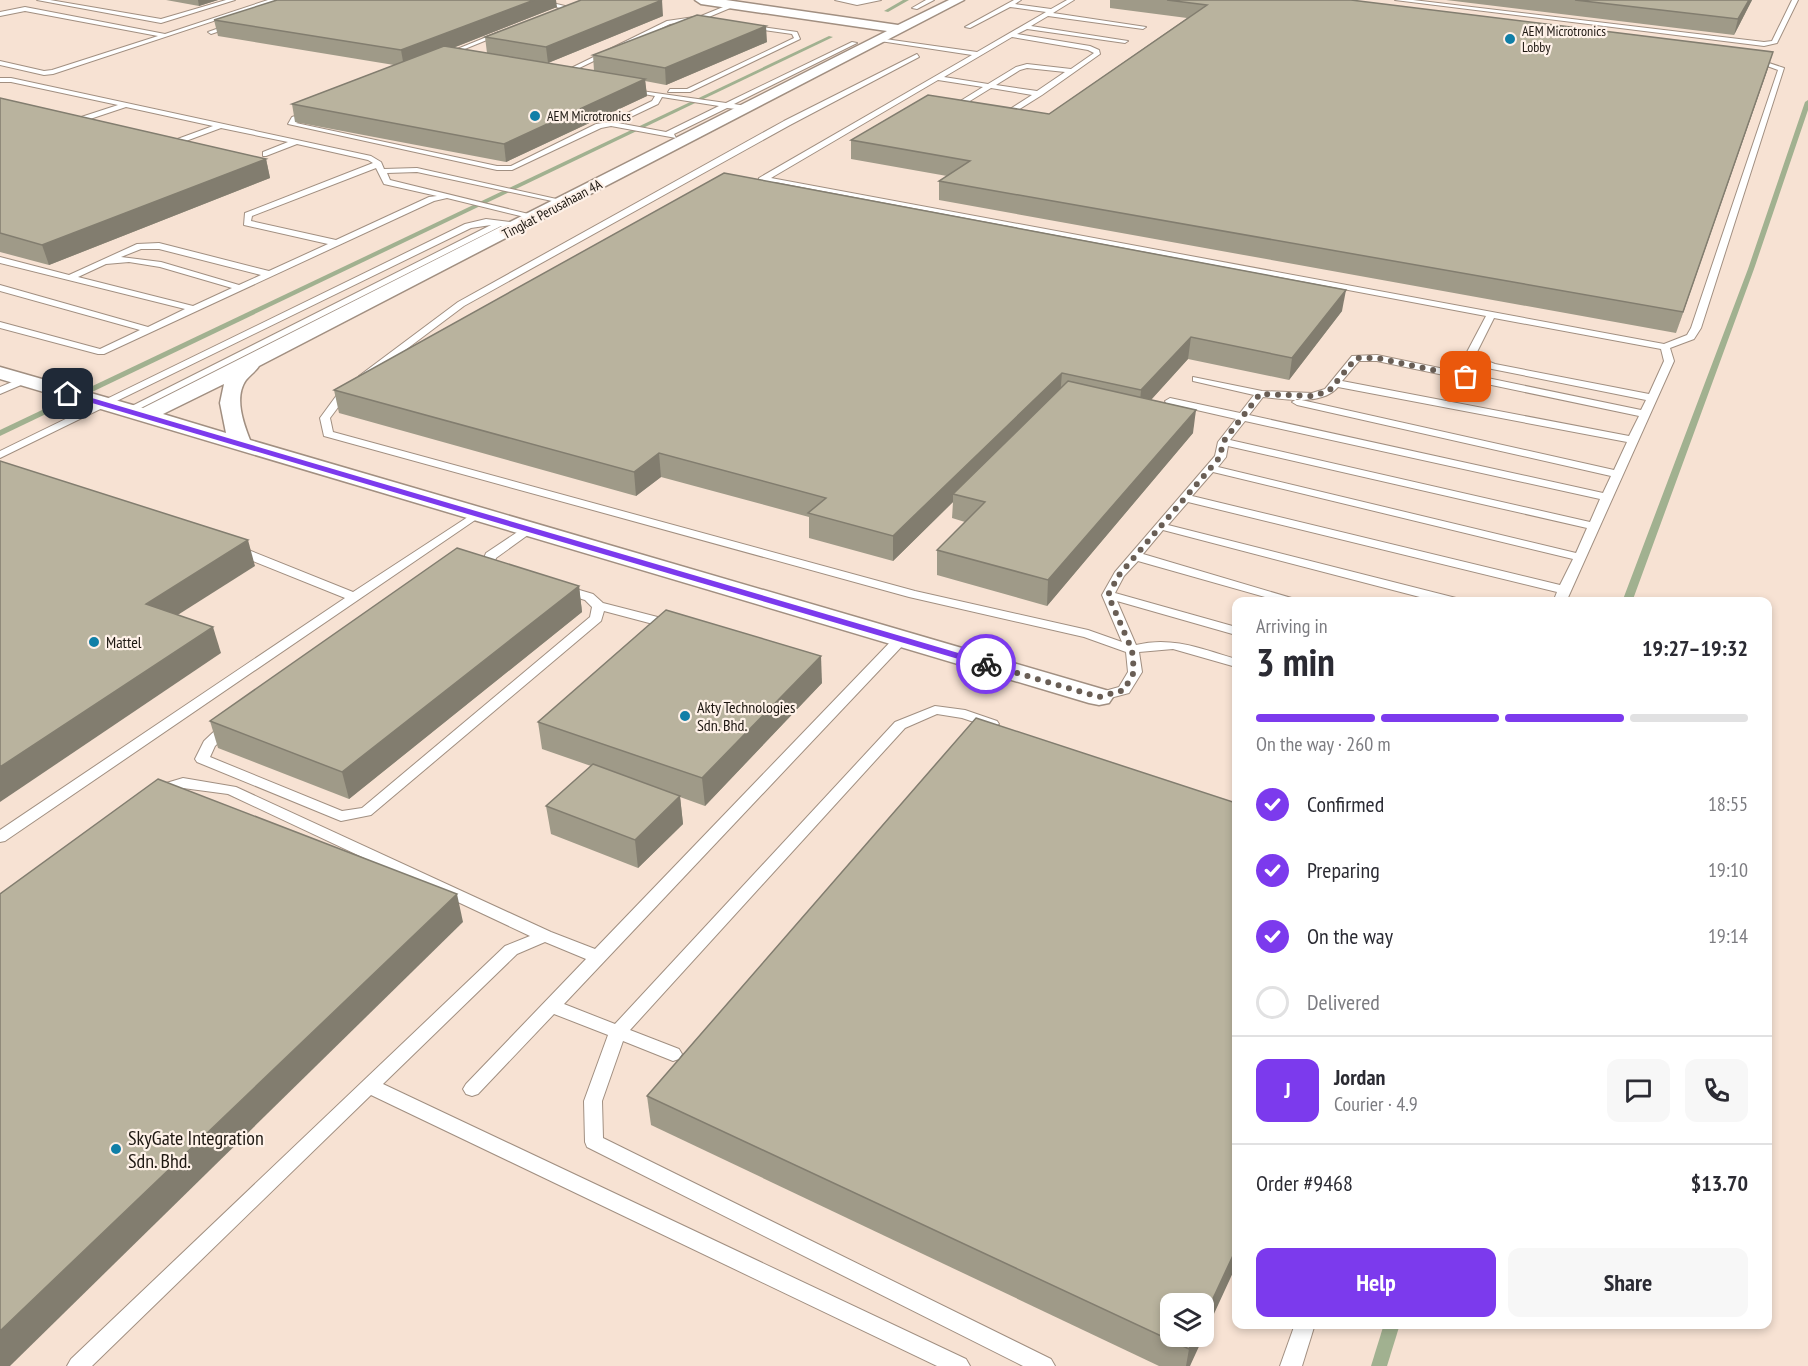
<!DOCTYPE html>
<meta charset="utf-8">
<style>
:root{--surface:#fff;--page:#f7f7f7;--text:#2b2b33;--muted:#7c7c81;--line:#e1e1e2;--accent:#7c3aed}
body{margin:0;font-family:"PT Sans Narrow",sans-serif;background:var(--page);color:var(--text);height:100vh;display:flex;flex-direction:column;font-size:22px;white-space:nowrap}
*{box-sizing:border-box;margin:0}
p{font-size:20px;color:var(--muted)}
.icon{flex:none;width:33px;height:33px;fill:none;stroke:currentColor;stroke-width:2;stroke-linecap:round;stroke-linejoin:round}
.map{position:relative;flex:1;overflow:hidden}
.details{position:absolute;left:1232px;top:597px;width:540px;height:732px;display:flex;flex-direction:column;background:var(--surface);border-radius:12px;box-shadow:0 3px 9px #0003}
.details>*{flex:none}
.tools{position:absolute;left:1160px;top:1293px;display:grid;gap:12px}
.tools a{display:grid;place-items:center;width:54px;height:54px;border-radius:12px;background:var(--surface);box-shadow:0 3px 9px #0003;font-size:30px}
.pin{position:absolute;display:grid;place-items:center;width:51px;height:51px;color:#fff;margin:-26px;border-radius:12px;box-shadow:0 3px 9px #0006}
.courier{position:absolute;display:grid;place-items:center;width:60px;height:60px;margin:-30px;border:4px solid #7c3aed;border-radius:50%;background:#fff;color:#222;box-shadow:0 2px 8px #0007}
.summary em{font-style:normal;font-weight:600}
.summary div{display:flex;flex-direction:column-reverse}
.summary{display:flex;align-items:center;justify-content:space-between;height:102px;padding:0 24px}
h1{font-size:39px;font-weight:600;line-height:45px}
.bar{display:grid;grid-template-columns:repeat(4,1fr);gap:9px 6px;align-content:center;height:72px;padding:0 24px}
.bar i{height:8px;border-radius:4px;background:var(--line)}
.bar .on{background:var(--accent)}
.bar p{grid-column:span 4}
.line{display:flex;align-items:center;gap:15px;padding:0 24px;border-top:2px solid var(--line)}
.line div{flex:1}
.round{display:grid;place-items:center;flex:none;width:63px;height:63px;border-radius:12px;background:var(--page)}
ol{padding:0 24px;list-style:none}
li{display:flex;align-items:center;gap:18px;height:66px}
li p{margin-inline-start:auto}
li .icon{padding:6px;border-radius:50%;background:var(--accent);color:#fff;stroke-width:4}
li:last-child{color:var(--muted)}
li i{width:33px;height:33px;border:3px solid var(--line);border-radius:50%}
.button{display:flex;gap:12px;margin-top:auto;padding:12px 24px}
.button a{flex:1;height:69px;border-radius:12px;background:var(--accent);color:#fff;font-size:24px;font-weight:600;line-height:69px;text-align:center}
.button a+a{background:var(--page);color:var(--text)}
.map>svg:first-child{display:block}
</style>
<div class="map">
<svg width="1808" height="1366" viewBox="0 0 1808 1366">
<rect width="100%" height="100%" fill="#f7e2d3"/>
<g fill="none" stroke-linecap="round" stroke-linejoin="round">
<g fill="#a1b190" fill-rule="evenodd">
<path d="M903 0H909L888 12 884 11Z"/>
<path d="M829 36 833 37 0 436V430Z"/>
<path d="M1808 100V110L1754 269 1632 602H1622L1748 269 1805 102Z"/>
<path d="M1384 1324H1400L1387 1366H1371Z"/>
</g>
<defs>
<g id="service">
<path d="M37 0H50L161 19 226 0H235L161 23Z"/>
<path d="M268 0H277L53 74 44 75 0 65V61L44 71 52 70 158 36 25 11 0 16V12L25 7 165 34Z"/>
<path d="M528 0H540L569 7 553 16 551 13 560 8Z"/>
<path d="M835 0H881L857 5Z"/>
<path d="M926 0H934L917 9 912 8Z"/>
<path d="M1014 0H1021L1015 4 1051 9 1067 0H1074L1053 13 1146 27 1143 29 1048 16 1031 26 1128 41 1125 43 1027 29 1017 34 1090 46 1099 50 1100 54 1042 95 1002 120H999V116L1032 95 991 88 952 112 948 110 949 108 983 87 938 80 771 178 1664 344 1687 335 1691 328 1778 70 1751 60 1754 58 1784 68 1701 328 1694 339 1670 348 1674 361 1566 602H1553L1557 592 1188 502 1168 525 1460 599 1462 602H1439L1163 530 1143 554 1305 602H1283L1138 561 1124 576 1115 593 1236 627V635L1117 601 1136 645C1172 636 1202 649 1236 659V667L1173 649 1139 652 1142 672 1129 693 1099 701 1094 700 1092 697 1094 694 1119 687 1128 672 1126 652 1084 637 909 597 324 436 320 418 342 388H350L351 390 330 418 333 432 915 591 1088 630 1122 642 1102 595 1115 572 1215 456 1218 442 1236 419 1166 403 1165 401 1170 398 1240 413 1254 395 1193 381V377L1262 391 1312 393 1325 389 1352 356 1377 355 1641 410 1646 400 1492 369 1472 362 1467 352 1486 316 775 182 758 183 759 178 972 55 880 41 878 38 977 52 1046 12 1010 7 970 28 965 27ZM1012 37 1088 50 1094 53 1071 69 1027 64 1016 67 988 84 944 77ZM1027 68 1065 72 1037 91 996 85 1020 70ZM1494 318 1661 349 1664 361 1649 394 1495 364 1480 358 1477 352ZM1359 361H1377L1639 416 1629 436 1342 381ZM1338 387 1627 442 1614 470 1297 399 1292 402 1297 405 1611 476 1603 493 1249 415 1263 397C1285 399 1322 406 1338 387ZM1245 421 1600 499 1590 522 1230 440ZM1228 446 1587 528 1576 553 1218 467 1226 457ZM1213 472 1573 559 1560 585 1192 496Z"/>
<path d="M1395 0H1413L1764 42 1772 41 1792 0H1798L1777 43 1764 46Z"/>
<path d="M733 3 735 6 704 19 670 24 571 72V75L561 73 667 21 701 16Z"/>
<path d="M233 23 235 26 211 34 208 32Z"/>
<path d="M748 25 797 32 800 39 690 92H668L670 89H687L794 38 792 34 750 28Z"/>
<path d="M499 32 504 33 445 57 440 56Z"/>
<path d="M852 42 857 43 734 104 746 106V110L727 108 674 134 676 138 611 126 601 128 512 170H497L288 124 292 117 310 111 314 113 313 115 296 123 497 166H511L596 124 609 122 652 101 655 96 627 91V89L726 103ZM662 97 719 106 666 132 618 123 658 104Z"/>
<path d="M917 54 919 57 790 125 464 306 368 378H360L359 376 458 302 784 121Z"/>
<path d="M0 78H11L371 156 381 162 384 169 417 168 570 202 566 204 417 172 387 173 390 180 541 217 537 220 447 198 434 201 104 354H98L0 328V322L100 349 140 330 0 291V285L148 327 185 309 0 263V257L69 275 137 244 159 243 269 271 328 244 244 225 245 213 373 163 368 160 297 144 266 156H263V152L288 142 221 128 175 145 171 143 172 141 213 126 126 107 75 124H72V120L118 105 11 82H0ZM376 168 384 184 437 196 429 197 336 240 251 221 252 216ZM141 249H159L261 275 239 285 161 262 121 257ZM129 262 160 267 232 288 193 306 78 277 106 264Z"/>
<path d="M486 219 519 223 523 226 519 229 501 226 131 413 127 414 122 411 491 225 471 228 0 458V451L465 224Z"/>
<path d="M24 377 28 378V382L0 394V387Z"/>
<path d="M477 511 481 512 483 514 481 516 5 841 0 842V830L345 598 233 553 231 550 233 547H241L353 592Z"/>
<path d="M528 525 534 529 532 532 496 558 494 565 593 594 603 603 677 622 678 625 672 629 604 611 601 621 371 815 341 821 336 819 197 762 195 759 204 741 223 723 454 560 482 563 486 553ZM460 567 486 570 585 600 592 607 590 617 362 808 342 811 210 757 215 746 233 729Z"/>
<path d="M901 635 906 636 908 639 906 642 564 1004 615 1024 895 722 935 706 965 710 997 721 999 724 992 728 962 718 937 714 905 728 630 1030 679 1049 682 1054 679 1059 673 1061 623 1041 602 1101 603 1138 1051 1359 1055 1366H1023L587 1147 585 1142 584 1101 608 1035 554 1014 478 1094 472 1096 466 1094 463 1089 466 1084 586 959 545 942 517 954 383 1084 966 1359 970 1366H937L371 1095 92 1366H67L71 1359 505 946 530 936 228 794 183 788 158 795 151 790 153 787 183 778 236 787 551 932 595 949 896 636Z"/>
<path d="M1295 1324H1315L1302 1366H1280Z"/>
</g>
<path id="minor" d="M695 0H726L898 25 949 0H964L259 366C256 371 250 375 246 380 234 397 243 422 250 440L1109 691 1113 697 1109 703 1099 705 1089 703 0 379V367L143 408 887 31 701 4ZM224 384 220 403 226 433 163 414Z"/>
</defs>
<use href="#service" stroke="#a18f81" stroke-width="2"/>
<use href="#minor" stroke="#a18f81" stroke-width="3"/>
<use href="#service" fill="#fff" fill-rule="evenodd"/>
<use href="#minor" fill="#fff" fill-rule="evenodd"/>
</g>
<g fill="#9f9a88">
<path d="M166 0H218L199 6Z"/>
<path d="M1110 0H1351L1768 68 1676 333 939 200V181L947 176 851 159V140L1049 114 1187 18 1110 8Z"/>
<path d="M1446 0H1752L1734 35Z"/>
<path d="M557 7 453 48 594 71 593 55 767 42 666 85 645 81 647 96 506 162 295 122 292 104 394 65 218 36 214 20Z"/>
<path d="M663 16 548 63 487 53 485 37Z"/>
<path d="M0 98 266 159 270 178 49 265 0 252Z"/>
<path d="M1342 311 1289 380 1188 359 1151 400 1193 433 1047 606 937 575V550L965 522 952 518 953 502 893 561 809 538V517L661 477 636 496 339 413 334 390Z"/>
<path d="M579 586 582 612 349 799 218 748 210 721Z"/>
<path d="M822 683 705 806 680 797 683 824 638 868 551 834 546 806 591 766 542 749 538 722Z"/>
<path d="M1236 803 1190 1366H1159L651 1125 647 1096Z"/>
</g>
<g fill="#827d6f">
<path d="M198 0H218L199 6Z"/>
<path d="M534 0H556L557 7 404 67 401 50Z"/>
<path d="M662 0 663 16 548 63 546 47Z"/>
<path d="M1749 0H1752L1734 35 1738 19Z"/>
<path d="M766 26 767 42 666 85 665 68Z"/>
<path d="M1773 52 1768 68 1676 333 1683 312Z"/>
<path d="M645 79 647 96 506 162 504 144Z"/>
<path d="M266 159 270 178 49 265 42 245Z"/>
<path d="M1346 290 1342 311 1289 380 1292 358Z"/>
<path d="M1191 337 1188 359 1139 413 1141 390Z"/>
<path d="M1062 373 1060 396 953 494V502L893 561V536Z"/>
<path d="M1196 410 1193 433 1047 606 1048 580Z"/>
<path d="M659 453 661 477 636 496 634 472Z"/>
<path d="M248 540 255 566 154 630 146 604Z"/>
<path d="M579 586 582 612 349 799 342 772Z"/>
<path d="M213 627 221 653 0 802V767Z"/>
<path d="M821 656 822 683 705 806 702 778Z"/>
<path d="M680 796 683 824 638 868 635 840Z"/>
<path d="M457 894 463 922 10 1366H0V1331Z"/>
<path d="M1236 1249V1266L1190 1366H1186L1189 1349 1195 1336H1203V1320Z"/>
</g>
<g fill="#b9b39e" stroke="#827d6f" stroke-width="1.5">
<path d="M277 0H534L401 50 214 20Z"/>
<path d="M581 0H662L546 47 485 37Z"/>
<path d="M1167 0H1351L1773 52 1683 312 939 181 970 161 851 140 928 95 1049 114 1207 5Z"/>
<path d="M1575 0H1749L1738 19Z"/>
<path d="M697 15 766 26 665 68 593 55Z"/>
<path d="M444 46 645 79 504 144 292 104Z"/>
<path d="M0 98 266 159 42 245 0 233Z"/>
<path d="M724 173 1346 290 1292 358 1191 337 1141 390 1062 373 893 536 808 513 826 498 659 453 634 472 334 390Z"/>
<path d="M1068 381 1196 410 1048 580 937 550 985 502 953 494Z"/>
<path d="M0 461 248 540 146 604 213 627 0 767Z"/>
<path d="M457 548 579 586 342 772 210 721Z"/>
<path d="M666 610 821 656 702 778 538 722Z"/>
<path d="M976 718 1236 803V1249L1203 1320V1304H1170V1336H1195L1189 1349 647 1096Z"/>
<path d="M593 764 680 796 635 840 546 806Z"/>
<path d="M158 779 457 894 0 1331V894Z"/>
</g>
<path fill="#7c3aed" d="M68 391 989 662 991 664 982 666 65 395Z"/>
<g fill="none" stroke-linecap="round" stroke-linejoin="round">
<path stroke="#695e55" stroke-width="6" stroke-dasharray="0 10.8" d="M986 664 1099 697 1124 690 1134 672 1132 650 1108 595 1119 575 1220 457 1223 442 1260 394 1312 396 1329 391 1356 358H1377L1466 377"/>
</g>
<g fill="#107fa7" stroke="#fef1e8" stroke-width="2">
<circle cx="1510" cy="39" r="6"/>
<circle cx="535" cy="116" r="6"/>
<circle cx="94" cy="642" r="6"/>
<circle cx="685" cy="716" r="6"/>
<circle cx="116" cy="1149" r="6"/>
</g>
<g text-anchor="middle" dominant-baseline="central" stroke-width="4.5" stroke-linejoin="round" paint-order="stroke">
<g font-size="14" fill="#1d1711" stroke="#fef1e8" text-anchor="start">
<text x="1522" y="31">AEM Microtronics<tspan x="1522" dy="16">Lobby</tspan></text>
<text x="547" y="116">AEM Microtronics</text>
</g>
<g font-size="14" fill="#1d1711" stroke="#fef1e8">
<text transform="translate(552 209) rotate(-28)">Tingkat Perusahaan 4A</text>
</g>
<g font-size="16" fill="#1d1711" stroke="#fef1e8" text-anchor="start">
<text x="106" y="642">Mattel</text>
<text x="697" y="707">Akty Technologies<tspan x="697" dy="18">Sdn. Bhd.</tspan></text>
</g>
<g font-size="20" fill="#1d1711" stroke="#fef1e8" text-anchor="start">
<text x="128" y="1138">SkyGate Integration<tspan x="128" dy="23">Sdn. Bhd.</tspan></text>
</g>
</g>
</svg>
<div class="tools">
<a><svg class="icon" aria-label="layers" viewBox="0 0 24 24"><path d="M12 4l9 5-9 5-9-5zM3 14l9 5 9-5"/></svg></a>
</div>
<div class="pin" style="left:1466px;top:377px;background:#ea580c"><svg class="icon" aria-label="bag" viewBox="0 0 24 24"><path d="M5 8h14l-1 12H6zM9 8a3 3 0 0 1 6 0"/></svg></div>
<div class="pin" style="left:68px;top:394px;background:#1f2937"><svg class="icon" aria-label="home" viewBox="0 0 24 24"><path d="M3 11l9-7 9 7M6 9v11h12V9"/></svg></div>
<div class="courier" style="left:986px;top:664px"><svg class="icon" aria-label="bike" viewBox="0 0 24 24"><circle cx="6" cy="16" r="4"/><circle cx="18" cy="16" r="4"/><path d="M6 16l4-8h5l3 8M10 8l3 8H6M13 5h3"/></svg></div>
<section class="details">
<div class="summary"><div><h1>3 min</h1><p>Arriving in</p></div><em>19:27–19:32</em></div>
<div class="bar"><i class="on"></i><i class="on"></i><i class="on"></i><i></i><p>On the way · 260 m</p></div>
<ol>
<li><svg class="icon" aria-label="check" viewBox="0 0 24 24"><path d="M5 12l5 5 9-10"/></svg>Confirmed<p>18:55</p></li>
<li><svg class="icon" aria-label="check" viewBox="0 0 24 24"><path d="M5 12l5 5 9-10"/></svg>Preparing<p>19:10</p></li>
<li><svg class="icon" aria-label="check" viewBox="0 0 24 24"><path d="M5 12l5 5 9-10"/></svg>On the way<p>19:14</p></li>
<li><i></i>Delivered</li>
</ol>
<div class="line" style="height:108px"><b class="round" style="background:var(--accent);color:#fff">J</b><div><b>Jordan</b><p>Courier · 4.9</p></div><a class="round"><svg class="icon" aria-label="chat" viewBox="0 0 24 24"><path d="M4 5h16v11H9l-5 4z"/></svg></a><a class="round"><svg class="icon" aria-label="phone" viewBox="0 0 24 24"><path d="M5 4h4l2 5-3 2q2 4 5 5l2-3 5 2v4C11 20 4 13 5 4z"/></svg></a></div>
<div class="line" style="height:78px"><div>Order #9468</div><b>$13.70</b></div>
<div class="button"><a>Help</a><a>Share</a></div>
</section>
</div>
